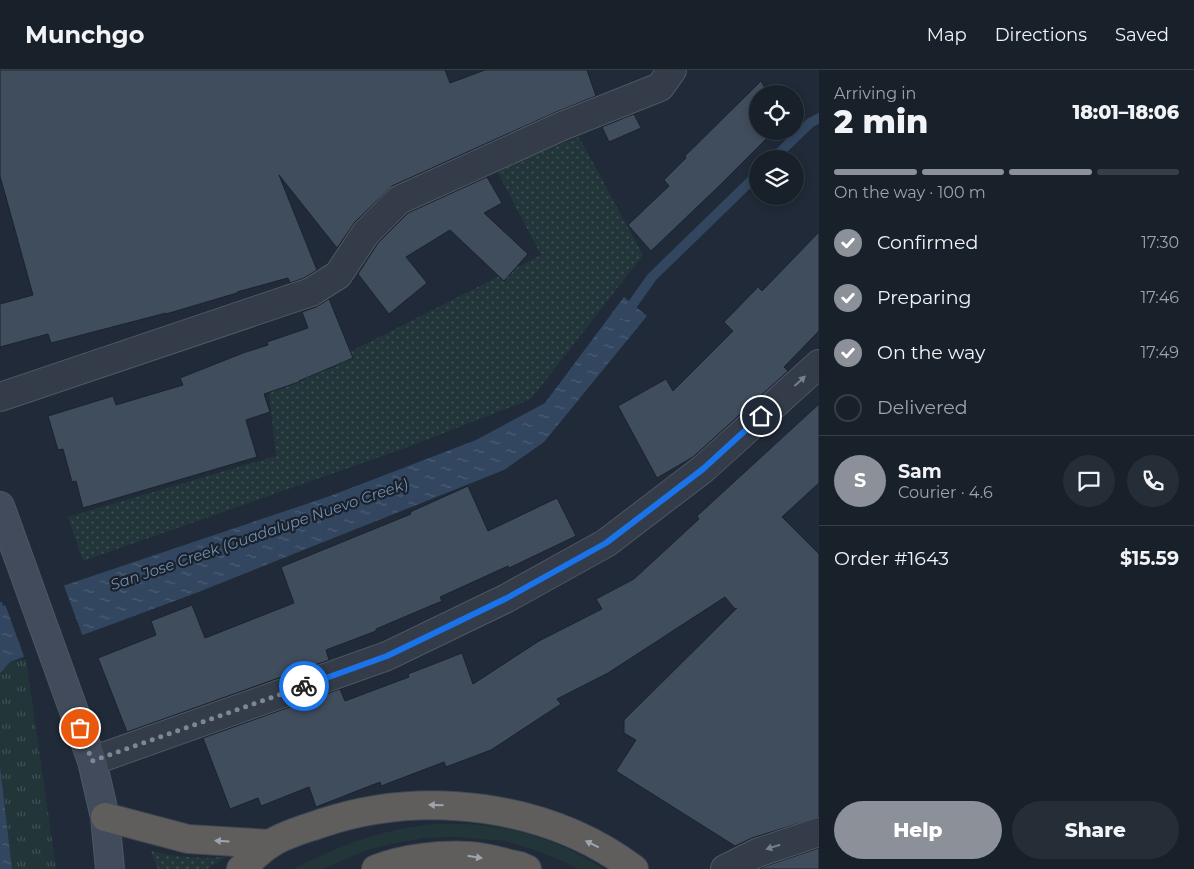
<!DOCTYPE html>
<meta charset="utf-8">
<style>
:root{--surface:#18202a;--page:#252d36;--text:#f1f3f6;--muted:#9fa3a8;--line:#363e47;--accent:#8c9099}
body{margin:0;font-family:Montserrat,sans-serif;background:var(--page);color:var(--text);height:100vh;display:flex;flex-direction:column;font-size:19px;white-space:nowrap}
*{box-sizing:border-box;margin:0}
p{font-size:16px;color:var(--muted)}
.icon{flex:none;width:28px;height:28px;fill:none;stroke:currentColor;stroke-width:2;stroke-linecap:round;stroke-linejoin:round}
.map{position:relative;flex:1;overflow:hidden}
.sheet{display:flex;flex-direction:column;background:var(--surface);width:375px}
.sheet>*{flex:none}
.tools{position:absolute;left:749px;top:15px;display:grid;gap:10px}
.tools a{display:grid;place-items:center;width:55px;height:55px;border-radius:50%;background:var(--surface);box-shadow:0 2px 8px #0003,0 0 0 1px var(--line);font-size:25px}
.pin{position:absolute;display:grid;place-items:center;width:42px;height:42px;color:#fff;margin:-21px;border:2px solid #fff;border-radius:50%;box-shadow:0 1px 5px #0007}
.courier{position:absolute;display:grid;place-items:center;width:50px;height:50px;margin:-25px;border:4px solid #1a73e8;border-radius:50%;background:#fff;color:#222;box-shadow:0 1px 6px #0007}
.summary em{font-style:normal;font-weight:800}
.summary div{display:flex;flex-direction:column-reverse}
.summary{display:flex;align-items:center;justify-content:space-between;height:85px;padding:0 15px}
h1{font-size:32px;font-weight:800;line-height:38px}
.bar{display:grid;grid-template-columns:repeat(4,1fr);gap:8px 5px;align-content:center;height:60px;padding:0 15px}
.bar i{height:6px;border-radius:4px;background:var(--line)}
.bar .selected{background:var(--accent)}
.bar p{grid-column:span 4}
.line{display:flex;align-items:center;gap:12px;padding:0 15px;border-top:1px solid var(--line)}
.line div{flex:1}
.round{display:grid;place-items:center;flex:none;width:52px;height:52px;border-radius:26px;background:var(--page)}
ol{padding:0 15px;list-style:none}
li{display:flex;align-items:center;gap:15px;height:55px}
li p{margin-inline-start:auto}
li .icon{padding:5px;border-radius:50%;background:var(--accent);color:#fff;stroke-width:4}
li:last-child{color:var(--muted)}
li i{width:28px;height:28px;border:2px solid var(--line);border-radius:50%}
.cta{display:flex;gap:10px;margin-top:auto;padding:10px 15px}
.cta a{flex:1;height:58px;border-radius:30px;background:var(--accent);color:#fff;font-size:20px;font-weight:800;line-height:58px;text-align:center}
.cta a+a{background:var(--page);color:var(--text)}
header{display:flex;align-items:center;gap:30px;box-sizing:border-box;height:70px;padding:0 25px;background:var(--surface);border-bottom:1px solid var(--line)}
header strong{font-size:24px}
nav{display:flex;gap:28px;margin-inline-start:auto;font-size:18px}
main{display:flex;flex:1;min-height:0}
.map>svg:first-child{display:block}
</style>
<header>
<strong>Munchgo</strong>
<nav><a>Map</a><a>Directions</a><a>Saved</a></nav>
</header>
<main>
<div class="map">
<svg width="819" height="799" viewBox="0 0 819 799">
<defs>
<pattern id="grass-dots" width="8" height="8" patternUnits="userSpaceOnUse" patternTransform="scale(1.25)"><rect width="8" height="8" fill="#223639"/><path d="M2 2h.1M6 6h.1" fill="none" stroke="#3f5154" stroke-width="1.8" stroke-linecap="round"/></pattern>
<pattern id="park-tufts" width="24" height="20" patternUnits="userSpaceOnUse" patternTransform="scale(1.25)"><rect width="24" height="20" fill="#223639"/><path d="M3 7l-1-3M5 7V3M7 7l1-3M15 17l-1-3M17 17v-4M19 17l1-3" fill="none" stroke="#3f5154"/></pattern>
<pattern id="water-ripples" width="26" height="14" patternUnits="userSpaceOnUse" patternTransform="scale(1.25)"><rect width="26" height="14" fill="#324660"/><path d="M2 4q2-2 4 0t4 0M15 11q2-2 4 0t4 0" fill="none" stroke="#4d5e75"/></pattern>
</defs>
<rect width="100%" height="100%" fill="#202a38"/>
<g fill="url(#grass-dots)">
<path d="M579 67 643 185 531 329 405 378 83 491 68 447 276 386 269 323 541 185 496 99Z"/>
<path d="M151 781C176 787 202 790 228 786L207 799H158Z"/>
</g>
<path fill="url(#park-tufts)" d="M26 589 56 799H12L0 696V603L10 592Z"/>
<path fill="#223639" d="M464 754C518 757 559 770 603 799H578L563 791 537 781 506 771 454 767 423 768 388 775 367 780 322 799H293C332 779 374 762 418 756 433 753 449 754 464 754Z"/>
<g fill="url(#water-ripples)">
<path d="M624 227 647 246 544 372 504 400 196 523 10 592 0 603V532H2L3 536 330 426 476 370 545 333Z"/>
<path d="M0 696 12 799H0Z"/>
</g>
<path fill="#202a38" d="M63 513 83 567 25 589 5 534Z"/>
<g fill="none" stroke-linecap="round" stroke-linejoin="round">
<g stroke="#324660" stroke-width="10">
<path d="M773 89 810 53 819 48"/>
<path d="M625 245 652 207 758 104"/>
</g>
</g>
<g fill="#404d5d" stroke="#1b232f">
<path d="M0 0H445L450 13 485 0H587L596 26 556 42 392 116 355 152 337 178 279 105 317 200 304 208 290 213 288 208 237 222V223L166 244V243L51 273 48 264 0 277V234L33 225 0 106Z"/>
<path d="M761 11 768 24H758V61H774L718 117 651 181 628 155 669 116 664 110 686 88 685 86Z"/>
<path d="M634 44 641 58 609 72 602 57Z"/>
<path d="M487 107 502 133 484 143 528 184 504 211 450 160 406 187 427 213 389 244 358 204 378 173 408 143Z"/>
<path d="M819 162V261L784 297 788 301 693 387 657 408 618 336 666 309 673 321 733 261 724 252 758 217 762 221Z"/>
<path d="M329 229 353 288 299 311V312L264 324 270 342 246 350 257 387 83 438 76 411 72 412 63 379 58 380 48 346 113 326 116 335 183 315 180 308 243 283 268 275 267 272 308 258 302 242 316 237Z"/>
<path d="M819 334V413L782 447 819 484V747L752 768 735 776 616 701 636 670 624 663V650L737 538 735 539 725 527 608 603 557 629 561 634 491 680 446 697 444 692 381 716 380 712 316 737 309 717 261 736 258 728 230 739 203 668 340 619 345 631 409 607 408 604 462 583 473 614 539 571 602 539 596 529 634 509 699 449 697 446Z"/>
<path d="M468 416 488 461 557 428 576 466 509 498 508 496 440 527 442 531 376 559V561L326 580 329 590 127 662 98 588 156 565 151 551 192 535 205 568 294 533 281 497 411 444 410 442Z"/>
<path d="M819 778V799H761L763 797Z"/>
</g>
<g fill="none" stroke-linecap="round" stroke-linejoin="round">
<defs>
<path id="pedestrian" d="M311 222 338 205 366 163 399 130 562 56 660 17 672 0"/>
<g id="minor">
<path d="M0 327 311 222"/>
<path d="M725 799 757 783 819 762"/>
</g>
<path id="tertiary" d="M92 691 387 586 507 528 606 473 703 399 819 294"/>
<path id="secondary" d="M0 436 92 691 105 747 110 799"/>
<g id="trunk">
<path d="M105 747 188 769 270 774"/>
<path d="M241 799C250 791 259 781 270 774 285 764 305 759 322 753 424 719 547 734 634 799"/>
<path d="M376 799C405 788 440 784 471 786 487 787 504 793 520 796L527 799"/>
</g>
</defs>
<use href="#pedestrian" stroke="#4e5763" stroke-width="30"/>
<use href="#minor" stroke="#4e5763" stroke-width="30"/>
<use href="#tertiary" stroke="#4e5763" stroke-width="30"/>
<use href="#secondary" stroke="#4e5763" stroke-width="30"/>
<use href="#trunk" stroke="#3e4753" stroke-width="30"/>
<use href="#pedestrian" stroke="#333c48" stroke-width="28"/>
<use href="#minor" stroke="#333c48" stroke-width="28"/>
<use href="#tertiary" stroke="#333c48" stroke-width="28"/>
<use href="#secondary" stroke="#414b5b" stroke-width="28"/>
<use href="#trunk" stroke="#605e5c" stroke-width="28"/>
</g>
<defs><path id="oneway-solid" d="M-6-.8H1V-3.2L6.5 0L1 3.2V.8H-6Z" transform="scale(1.25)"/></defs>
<g fill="#76808d">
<use href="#oneway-solid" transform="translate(800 311) rotate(-42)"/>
<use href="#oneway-solid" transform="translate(773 777) rotate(162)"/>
</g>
<g fill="#9ea5b0">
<use href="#oneway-solid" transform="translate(436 735) rotate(-179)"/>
<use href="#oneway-solid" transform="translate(222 771) rotate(-176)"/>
<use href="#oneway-solid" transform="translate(592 774) rotate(-154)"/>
<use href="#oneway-solid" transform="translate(475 787) rotate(9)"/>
</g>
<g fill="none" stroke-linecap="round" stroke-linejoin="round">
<path stroke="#7c8694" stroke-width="5" stroke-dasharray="0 9" d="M80 658 92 691 304 616"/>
<path stroke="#1a73e8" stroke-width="6" d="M304 616 387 586 507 528 606 473 703 399 761 346"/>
</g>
<g text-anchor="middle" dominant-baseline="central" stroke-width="4.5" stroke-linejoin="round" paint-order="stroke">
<g font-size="15" font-style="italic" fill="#748eae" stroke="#19212d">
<text transform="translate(259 464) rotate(-19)">San Jose Creek (Guadalupe Nuevo Creek)</text>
</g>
</g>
</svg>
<div class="tools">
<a><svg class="icon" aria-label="locate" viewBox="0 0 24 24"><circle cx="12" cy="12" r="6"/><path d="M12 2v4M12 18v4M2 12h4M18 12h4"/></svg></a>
<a><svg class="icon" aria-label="layers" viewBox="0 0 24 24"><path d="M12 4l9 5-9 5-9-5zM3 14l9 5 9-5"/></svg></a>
</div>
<div class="pin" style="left:80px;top:658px;background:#ea580c"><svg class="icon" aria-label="bag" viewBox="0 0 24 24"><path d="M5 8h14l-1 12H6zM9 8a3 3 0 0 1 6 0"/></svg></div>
<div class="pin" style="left:761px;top:346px;background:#1f2937"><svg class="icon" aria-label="home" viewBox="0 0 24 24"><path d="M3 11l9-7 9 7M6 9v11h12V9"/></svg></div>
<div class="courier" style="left:304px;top:616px"><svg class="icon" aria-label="bike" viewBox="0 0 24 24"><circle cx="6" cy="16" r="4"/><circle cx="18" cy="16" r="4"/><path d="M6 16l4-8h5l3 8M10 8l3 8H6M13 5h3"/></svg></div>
</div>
<section class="sheet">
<div class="summary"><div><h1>2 min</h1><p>Arriving in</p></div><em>18:01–18:06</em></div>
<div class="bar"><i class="selected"></i><i class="selected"></i><i class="selected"></i><i></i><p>On the way · 100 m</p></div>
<ol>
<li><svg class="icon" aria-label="check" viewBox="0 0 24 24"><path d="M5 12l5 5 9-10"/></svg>Confirmed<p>17:30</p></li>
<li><svg class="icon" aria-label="check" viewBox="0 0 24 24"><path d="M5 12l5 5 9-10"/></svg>Preparing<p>17:46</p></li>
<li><svg class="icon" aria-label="check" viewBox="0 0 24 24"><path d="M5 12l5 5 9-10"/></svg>On the way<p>17:49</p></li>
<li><i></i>Delivered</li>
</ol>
<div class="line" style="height:90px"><b class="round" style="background:var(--accent);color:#fff">S</b><div><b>Sam</b><p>Courier · 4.6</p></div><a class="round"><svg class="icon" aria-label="chat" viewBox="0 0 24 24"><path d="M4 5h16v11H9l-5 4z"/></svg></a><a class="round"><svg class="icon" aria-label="phone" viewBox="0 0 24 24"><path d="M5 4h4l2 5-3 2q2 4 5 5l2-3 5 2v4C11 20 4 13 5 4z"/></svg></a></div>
<div class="line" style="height:65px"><div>Order #1643</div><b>$15.59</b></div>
<div class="cta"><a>Help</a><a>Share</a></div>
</section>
</main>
